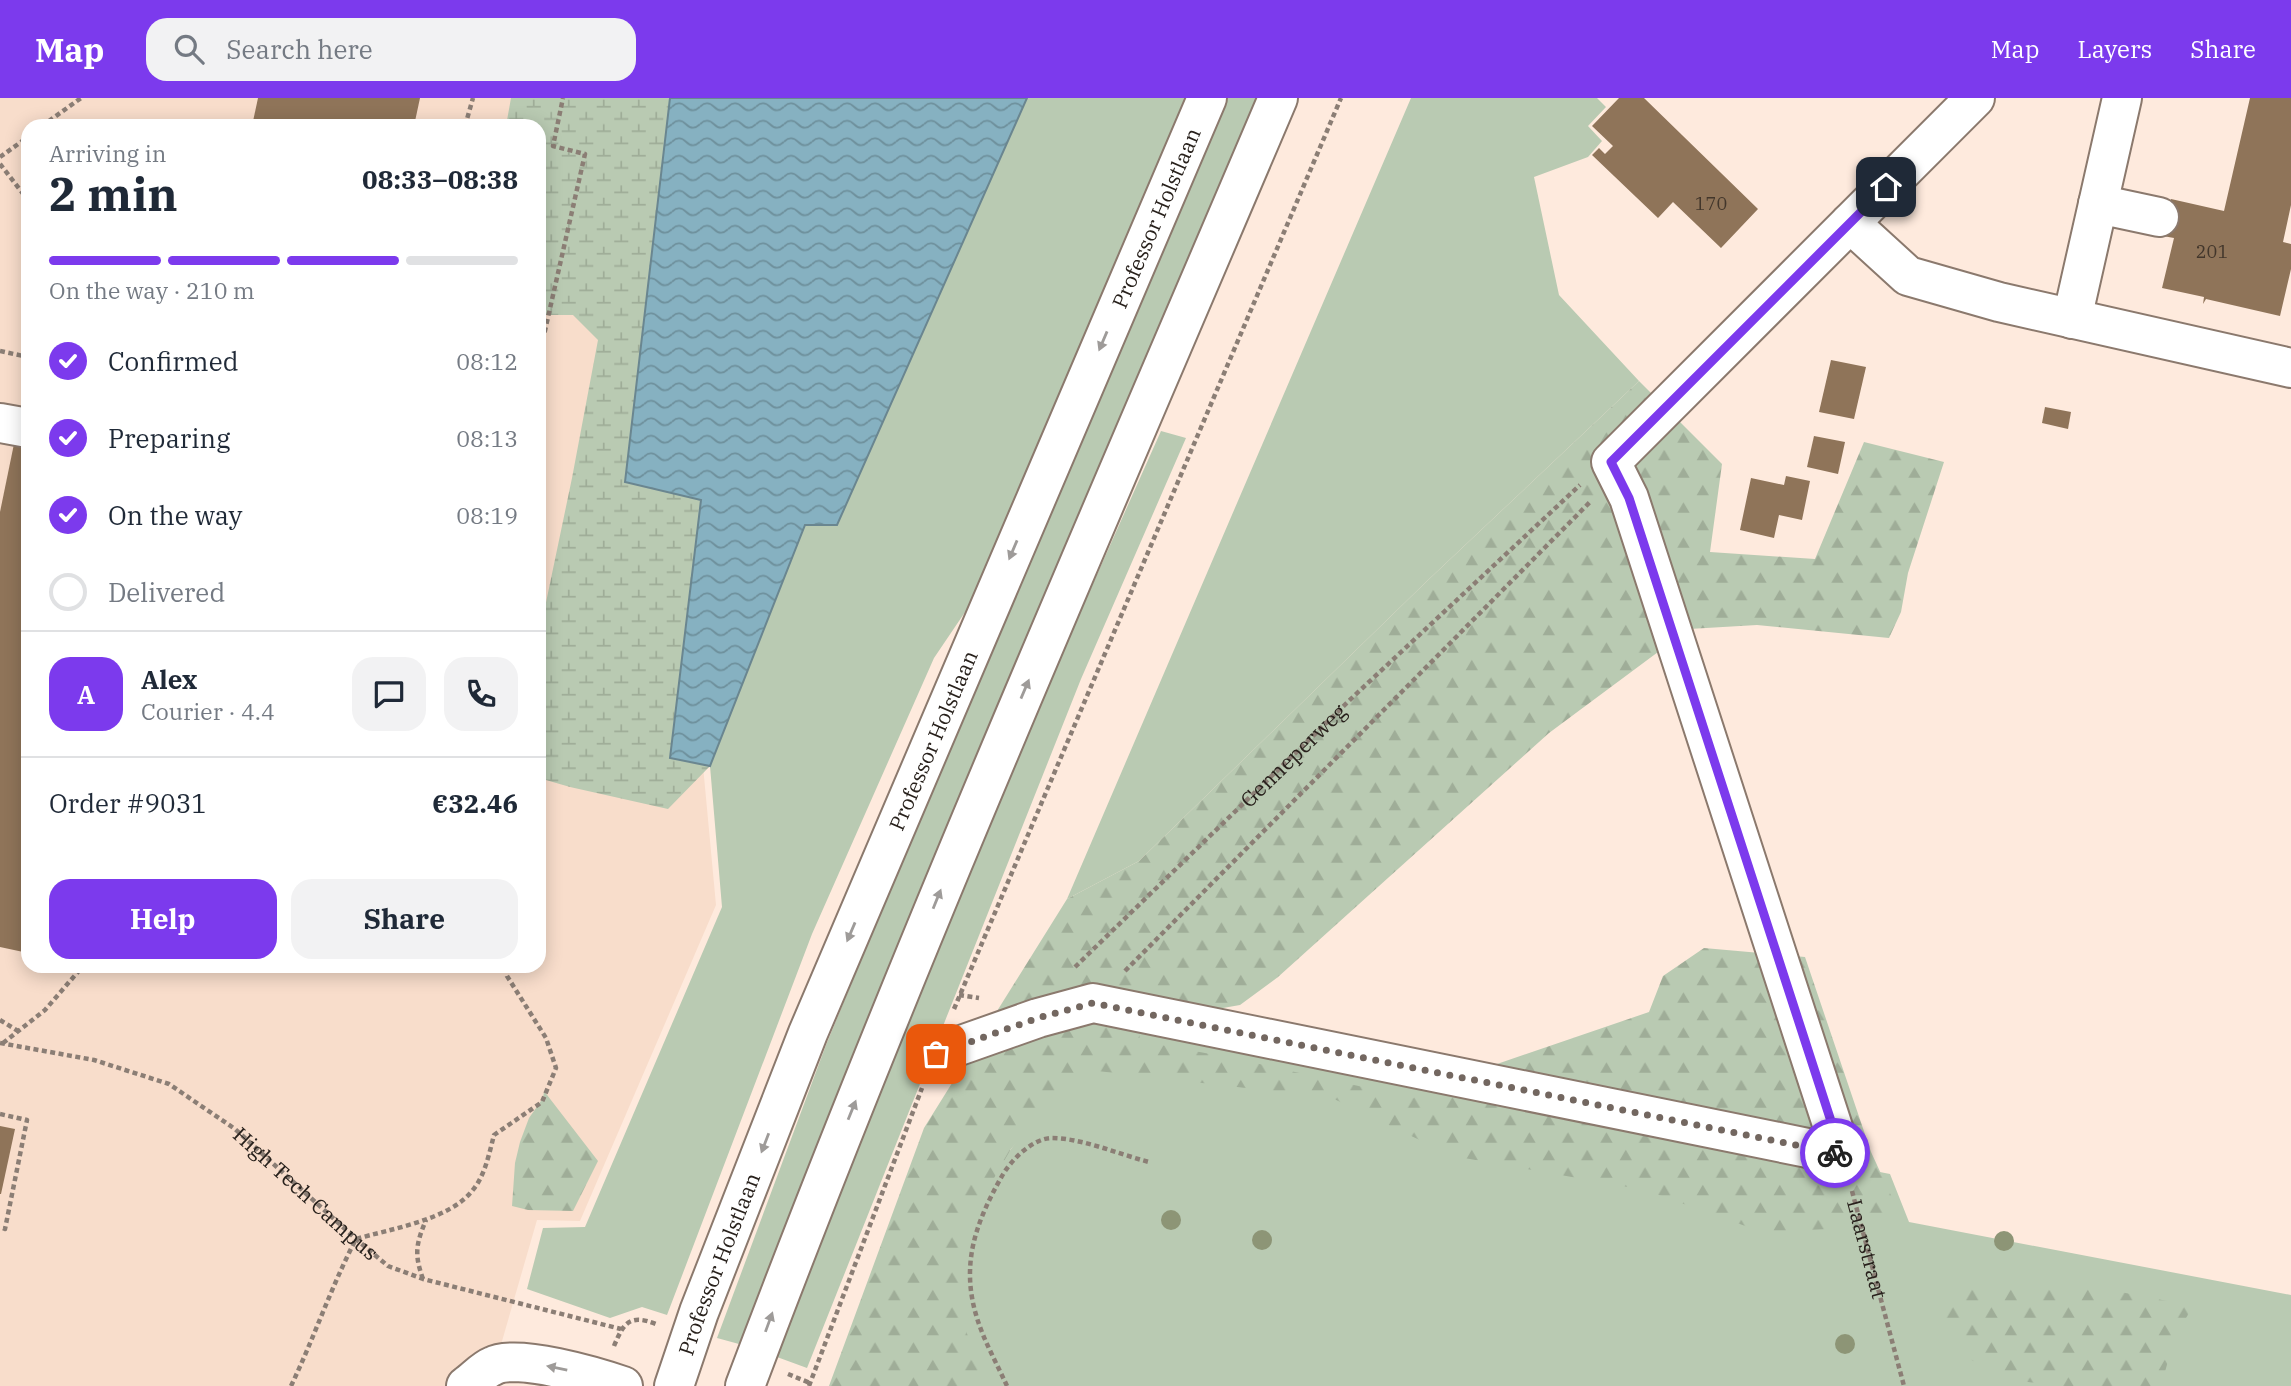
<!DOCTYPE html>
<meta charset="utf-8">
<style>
:root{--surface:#fff;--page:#f2f2f3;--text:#1f2937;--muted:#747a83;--line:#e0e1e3;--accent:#7c3aed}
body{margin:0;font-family:"IBM Plex Serif",serif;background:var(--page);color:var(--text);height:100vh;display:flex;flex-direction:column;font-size:26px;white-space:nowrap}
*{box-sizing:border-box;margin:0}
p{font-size:23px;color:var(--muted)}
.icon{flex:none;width:38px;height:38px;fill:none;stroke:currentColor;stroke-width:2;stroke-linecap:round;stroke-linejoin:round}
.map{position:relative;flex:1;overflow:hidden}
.drawer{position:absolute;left:21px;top:21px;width:525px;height:854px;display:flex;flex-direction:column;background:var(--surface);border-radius:21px;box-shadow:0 4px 18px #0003}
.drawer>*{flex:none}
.pin{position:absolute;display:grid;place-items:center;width:60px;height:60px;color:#fff;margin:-30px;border-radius:14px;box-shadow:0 4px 10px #0006}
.courier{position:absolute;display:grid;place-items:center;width:70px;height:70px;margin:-35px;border:5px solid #7c3aed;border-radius:50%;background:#fff;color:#222;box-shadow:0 2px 9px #0007}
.headline em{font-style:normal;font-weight:700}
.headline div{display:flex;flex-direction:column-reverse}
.headline{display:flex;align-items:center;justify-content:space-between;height:119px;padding:0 28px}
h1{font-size:46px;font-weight:700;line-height:52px}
.bar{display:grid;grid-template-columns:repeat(4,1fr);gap:10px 7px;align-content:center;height:84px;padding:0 28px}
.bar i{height:9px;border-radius:5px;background:var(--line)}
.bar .active{background:var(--accent)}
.bar p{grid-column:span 4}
.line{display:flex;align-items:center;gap:18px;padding:0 28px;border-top:2px solid var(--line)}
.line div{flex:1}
.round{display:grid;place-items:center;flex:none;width:74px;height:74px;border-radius:21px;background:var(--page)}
ol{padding:0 28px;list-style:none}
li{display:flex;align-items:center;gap:21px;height:77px}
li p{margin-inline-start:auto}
li .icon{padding:7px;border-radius:50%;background:var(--accent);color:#fff;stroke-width:4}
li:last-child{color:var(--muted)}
li i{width:38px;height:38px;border:4px solid var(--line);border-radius:50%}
.button{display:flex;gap:14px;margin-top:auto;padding:14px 28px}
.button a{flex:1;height:80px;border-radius:21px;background:var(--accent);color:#fff;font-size:28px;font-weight:700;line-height:80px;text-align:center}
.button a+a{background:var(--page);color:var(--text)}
header{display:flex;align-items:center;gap:42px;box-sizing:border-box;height:98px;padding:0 35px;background:var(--accent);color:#fff}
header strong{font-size:33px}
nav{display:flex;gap:38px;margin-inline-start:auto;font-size:24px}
.search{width:490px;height:63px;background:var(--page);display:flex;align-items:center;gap:18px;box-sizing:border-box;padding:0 24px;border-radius:21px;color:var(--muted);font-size:26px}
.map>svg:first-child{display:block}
</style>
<header>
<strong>Map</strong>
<div class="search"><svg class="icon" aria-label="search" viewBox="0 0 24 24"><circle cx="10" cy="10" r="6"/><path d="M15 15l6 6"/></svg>Search here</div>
<nav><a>Map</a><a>Layers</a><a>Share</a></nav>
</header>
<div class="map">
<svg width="2291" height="1288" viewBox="0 0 2291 1288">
<defs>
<pattern id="forest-firs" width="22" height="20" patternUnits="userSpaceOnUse" patternTransform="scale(1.75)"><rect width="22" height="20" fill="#b9cab2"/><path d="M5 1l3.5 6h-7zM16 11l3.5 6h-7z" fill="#9fad98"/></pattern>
<pattern id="wetland-marsh" width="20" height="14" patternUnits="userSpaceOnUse" patternTransform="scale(1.75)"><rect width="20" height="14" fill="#b9cab2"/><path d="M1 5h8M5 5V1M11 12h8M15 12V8" fill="none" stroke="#9fad98"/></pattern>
<pattern id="water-waves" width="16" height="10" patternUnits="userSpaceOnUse" patternTransform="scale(1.75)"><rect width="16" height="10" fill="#86b1c1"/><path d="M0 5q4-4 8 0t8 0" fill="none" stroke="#6e909c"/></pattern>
</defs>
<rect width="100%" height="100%" fill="#feeadd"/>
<path fill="#f8ddcb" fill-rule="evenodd" d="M0 0H798L702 657 716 807 580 1123 537 1122 489 1288H0ZM28 28H539V868H28Z"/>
<g fill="#b9cab2">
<path d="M1027 0H1190L982 489 934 560 812 836 667 1217 642 1209 610 1220 527 1191 543 1130 585 1129 722 809 710 668 805 427 837 426Z"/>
<path d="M1228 0H1258L854 956 739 1246 717 1240 826 947 911 741Z"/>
<path d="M1411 0H1597L1606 9 1588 28 1602 43 1588 59 1534 79 1559 197 1639 283 1426 484 1139 763 1067 801Z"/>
<path d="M1161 333 1186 340 1081 581 807 1270 777 1259 863 1027 1054 573Z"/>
<path d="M1103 922 1890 1076 1909 1124 2291 1197V1288H854L863 1259Z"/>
</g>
<g fill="url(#forest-firs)">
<path d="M1639 283 1722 366 1710 454 1815 461 1864 344 1944 364 1908 475 1901 514 1889 540 1757 527 1689 531 1549 635 1278 879 1240 907 1138 925 1140 943 1232 960 1413 1000 1497 966 1649 914 1663 878 1704 850 1805 859 1871 1054 1895 1106 1873 1129 1762 1134 1645 1092 1453 1058 1332 1000 1080 971 1011 1051 962 1135V1220L984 1288H829L924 1030 1067 801 1139 763 1426 484Z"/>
<path d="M544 993 598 1063 573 1113 528 1112 512 1108 515 1065 520 1044 529 1020 543 1000Z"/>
<path d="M2020 1185 2084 1187 2193 1208 2175 1239 2162 1284 2151 1288H2060L2005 1281 1968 1260 1941 1229 1947 1189Z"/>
</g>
<path fill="url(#wetland-marsh)" d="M511 0H670L625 384 701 402 670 660 710 668 668 711 570 689 539 680V538L572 380 598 242 573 217H539V28H506Z"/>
<path fill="url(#water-waves)" stroke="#6a8690" stroke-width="2" d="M670 0H1027L837 427H805L710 668 670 660 701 402 625 384Z"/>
<g fill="#8f7459">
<path d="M258 0H420L414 28H252Z"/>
<path d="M1619 0H1644L1758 111 1721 150 1673 104 1658 120 1592 57 1599 50 1605 56 1613 48 1592 28Z"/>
<path d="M2250 0H2291V107L2283 144 2291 146V171L2280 218 2206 201 2203 206 2204 199 2162 190 2174 140 2163 138 2171 101 2224 113Z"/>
<path d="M1831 262 1866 269 1854 321 1819 314Z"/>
<path d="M2045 309 2071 314 2068 331 2042 325Z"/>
<path d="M1814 338 1845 344 1838 376 1807 369Z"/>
<path d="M15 341 28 343V855L0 849V414Z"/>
<path d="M1786 378 1810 383 1802 422 1779 417 1774 440 1740 432 1751 380 1784 387Z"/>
<path d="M0 1028 15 1031 1 1096H0Z"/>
</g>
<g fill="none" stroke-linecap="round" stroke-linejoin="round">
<defs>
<g id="minor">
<path d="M2098 106 2159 119"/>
<path d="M1850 125 1908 178 1999 204 2291 270"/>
<path d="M2072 221 2122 0"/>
<path d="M0 325 28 330"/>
<path d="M936 956 1038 920 1093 905 1842 1057 1629 400 1611 364 1975 0"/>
<path d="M466 1288C475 1282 483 1272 493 1268 516 1255 597 1279 623 1288"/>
</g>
<g id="major">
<path id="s4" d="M674 1288 699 1214 808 935 1207 0"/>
<path d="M745 1288C909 852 1096 428 1278 0"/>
</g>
</defs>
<use href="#minor" stroke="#8b796d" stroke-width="42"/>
<use href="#major" stroke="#8b796d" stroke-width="42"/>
<g stroke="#8b7e75" stroke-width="4.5" stroke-dasharray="5 3.5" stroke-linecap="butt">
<path d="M42 28 81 0"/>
<path d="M465 28 473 0"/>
<path d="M0 59 28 39"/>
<path d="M0 66 28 102"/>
<path d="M0 253 28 259"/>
<path d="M539 259 585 56 553 48 563 0"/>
<path id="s1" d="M1075 869 1355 597 1580 387"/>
<path d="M1125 873 1590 404"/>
<path d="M959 897 979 900"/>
<path d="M954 911 1341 0"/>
<path d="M0 922 18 933"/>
<path id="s2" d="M0 945 94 962 169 986 235 1031 356 1141 388 1168 423 1181 621 1231"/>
<path d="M3 945 45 912 83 868"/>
<path d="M0 1016 27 1022 5 1131 0 1129"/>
<path id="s3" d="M1852 1093 1904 1288"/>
<path d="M423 1181C414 1156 416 1146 426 1122"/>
<path d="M614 1248C624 1224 630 1216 656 1226"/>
<path d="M788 1276 810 1285"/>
<path d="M291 1288C314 1240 331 1189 356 1141 390 1131 449 1122 472 1093 485 1078 489 1056 494 1037L542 1004 556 970 546 940 507 878 504 868"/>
<path d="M809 1288 922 990"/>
<path d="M1007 1288C997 1266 984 1243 977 1220 960 1166 976 1124 1002 1078 1011 1062 1032 1041 1051 1040 1082 1040 1118 1056 1149 1064"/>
</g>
<use href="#minor" stroke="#fff" stroke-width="38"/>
<use href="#major" stroke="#fff" stroke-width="38"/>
</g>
<g fill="#8d9576">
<circle cx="1171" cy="1122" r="10"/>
<circle cx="1262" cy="1142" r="10"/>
<circle cx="2004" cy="1143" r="10"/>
<circle cx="1845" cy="1246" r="10"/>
</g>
<defs><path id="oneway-solid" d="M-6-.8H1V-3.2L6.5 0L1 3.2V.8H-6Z" transform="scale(1.75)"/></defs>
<g fill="#9e9b99">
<use href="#oneway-solid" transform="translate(1103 243) rotate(113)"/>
<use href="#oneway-solid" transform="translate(1013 452) rotate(113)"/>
<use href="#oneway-solid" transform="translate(1025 591) rotate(-67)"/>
<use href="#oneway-solid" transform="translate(937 801) rotate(-68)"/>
<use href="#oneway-solid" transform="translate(851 834) rotate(113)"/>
<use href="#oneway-solid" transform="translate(852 1012) rotate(-68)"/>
<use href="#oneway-solid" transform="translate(765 1045) rotate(111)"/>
<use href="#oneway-solid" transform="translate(769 1224) rotate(-70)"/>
<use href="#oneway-solid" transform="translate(557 1270) rotate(-168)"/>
</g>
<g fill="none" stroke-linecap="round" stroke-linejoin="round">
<path stroke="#736760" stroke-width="7" stroke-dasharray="0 12.6" d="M936 956 1038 920 1093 905 1835 1055"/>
<path stroke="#7c3aed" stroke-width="9" d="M1835 1055 1842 1057 1629 400 1611 364 1886 89"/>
</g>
<g text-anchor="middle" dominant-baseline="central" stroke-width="5" stroke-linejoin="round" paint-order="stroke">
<g font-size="18" fill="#42362b">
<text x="1711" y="105">170</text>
<text x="2212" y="153">201</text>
</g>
<g font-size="21" fill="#28211c" stroke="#feeadd">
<text stroke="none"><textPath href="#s4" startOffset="1264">Professor Holstlaan</textPath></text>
<text stroke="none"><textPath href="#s4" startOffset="696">Professor Holstlaan</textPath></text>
<text stroke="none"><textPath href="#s1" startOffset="304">Genneperweg</textPath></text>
<text stroke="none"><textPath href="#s2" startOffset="350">High Tech Campus</textPath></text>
<text stroke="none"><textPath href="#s3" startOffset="60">Laarstraat</textPath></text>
<text stroke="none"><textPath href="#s4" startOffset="130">Professor Holstlaan</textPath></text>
</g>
</g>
</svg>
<div class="pin" style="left:936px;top:956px;background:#ea580c"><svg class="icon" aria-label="bag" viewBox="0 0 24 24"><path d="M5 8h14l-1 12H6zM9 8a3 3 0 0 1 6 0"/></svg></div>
<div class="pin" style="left:1886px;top:89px;background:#1f2937"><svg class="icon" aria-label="home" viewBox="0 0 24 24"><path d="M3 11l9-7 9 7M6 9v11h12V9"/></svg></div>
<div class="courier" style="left:1835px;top:1055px"><svg class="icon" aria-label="bike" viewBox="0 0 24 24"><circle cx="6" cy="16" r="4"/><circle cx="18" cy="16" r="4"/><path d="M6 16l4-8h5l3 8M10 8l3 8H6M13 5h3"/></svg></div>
<section class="drawer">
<div class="headline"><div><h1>2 min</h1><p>Arriving in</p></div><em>08:33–08:38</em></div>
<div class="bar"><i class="active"></i><i class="active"></i><i class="active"></i><i></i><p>On the way · 210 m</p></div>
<ol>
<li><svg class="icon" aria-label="check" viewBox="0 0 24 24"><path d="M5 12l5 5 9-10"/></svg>Confirmed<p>08:12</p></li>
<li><svg class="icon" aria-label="check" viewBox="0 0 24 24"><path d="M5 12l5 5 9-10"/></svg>Preparing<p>08:13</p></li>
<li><svg class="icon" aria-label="check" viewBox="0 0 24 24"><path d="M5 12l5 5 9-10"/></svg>On the way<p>08:19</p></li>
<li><i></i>Delivered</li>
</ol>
<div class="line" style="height:126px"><b class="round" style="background:var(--accent);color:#fff">A</b><div><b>Alex</b><p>Courier · 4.4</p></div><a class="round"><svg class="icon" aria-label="chat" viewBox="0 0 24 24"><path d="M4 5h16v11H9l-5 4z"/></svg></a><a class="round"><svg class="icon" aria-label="phone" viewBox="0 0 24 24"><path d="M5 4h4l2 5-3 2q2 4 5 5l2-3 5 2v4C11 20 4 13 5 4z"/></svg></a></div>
<div class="line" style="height:91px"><div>Order #9031</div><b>€32.46</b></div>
<div class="button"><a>Help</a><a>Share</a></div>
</section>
</div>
